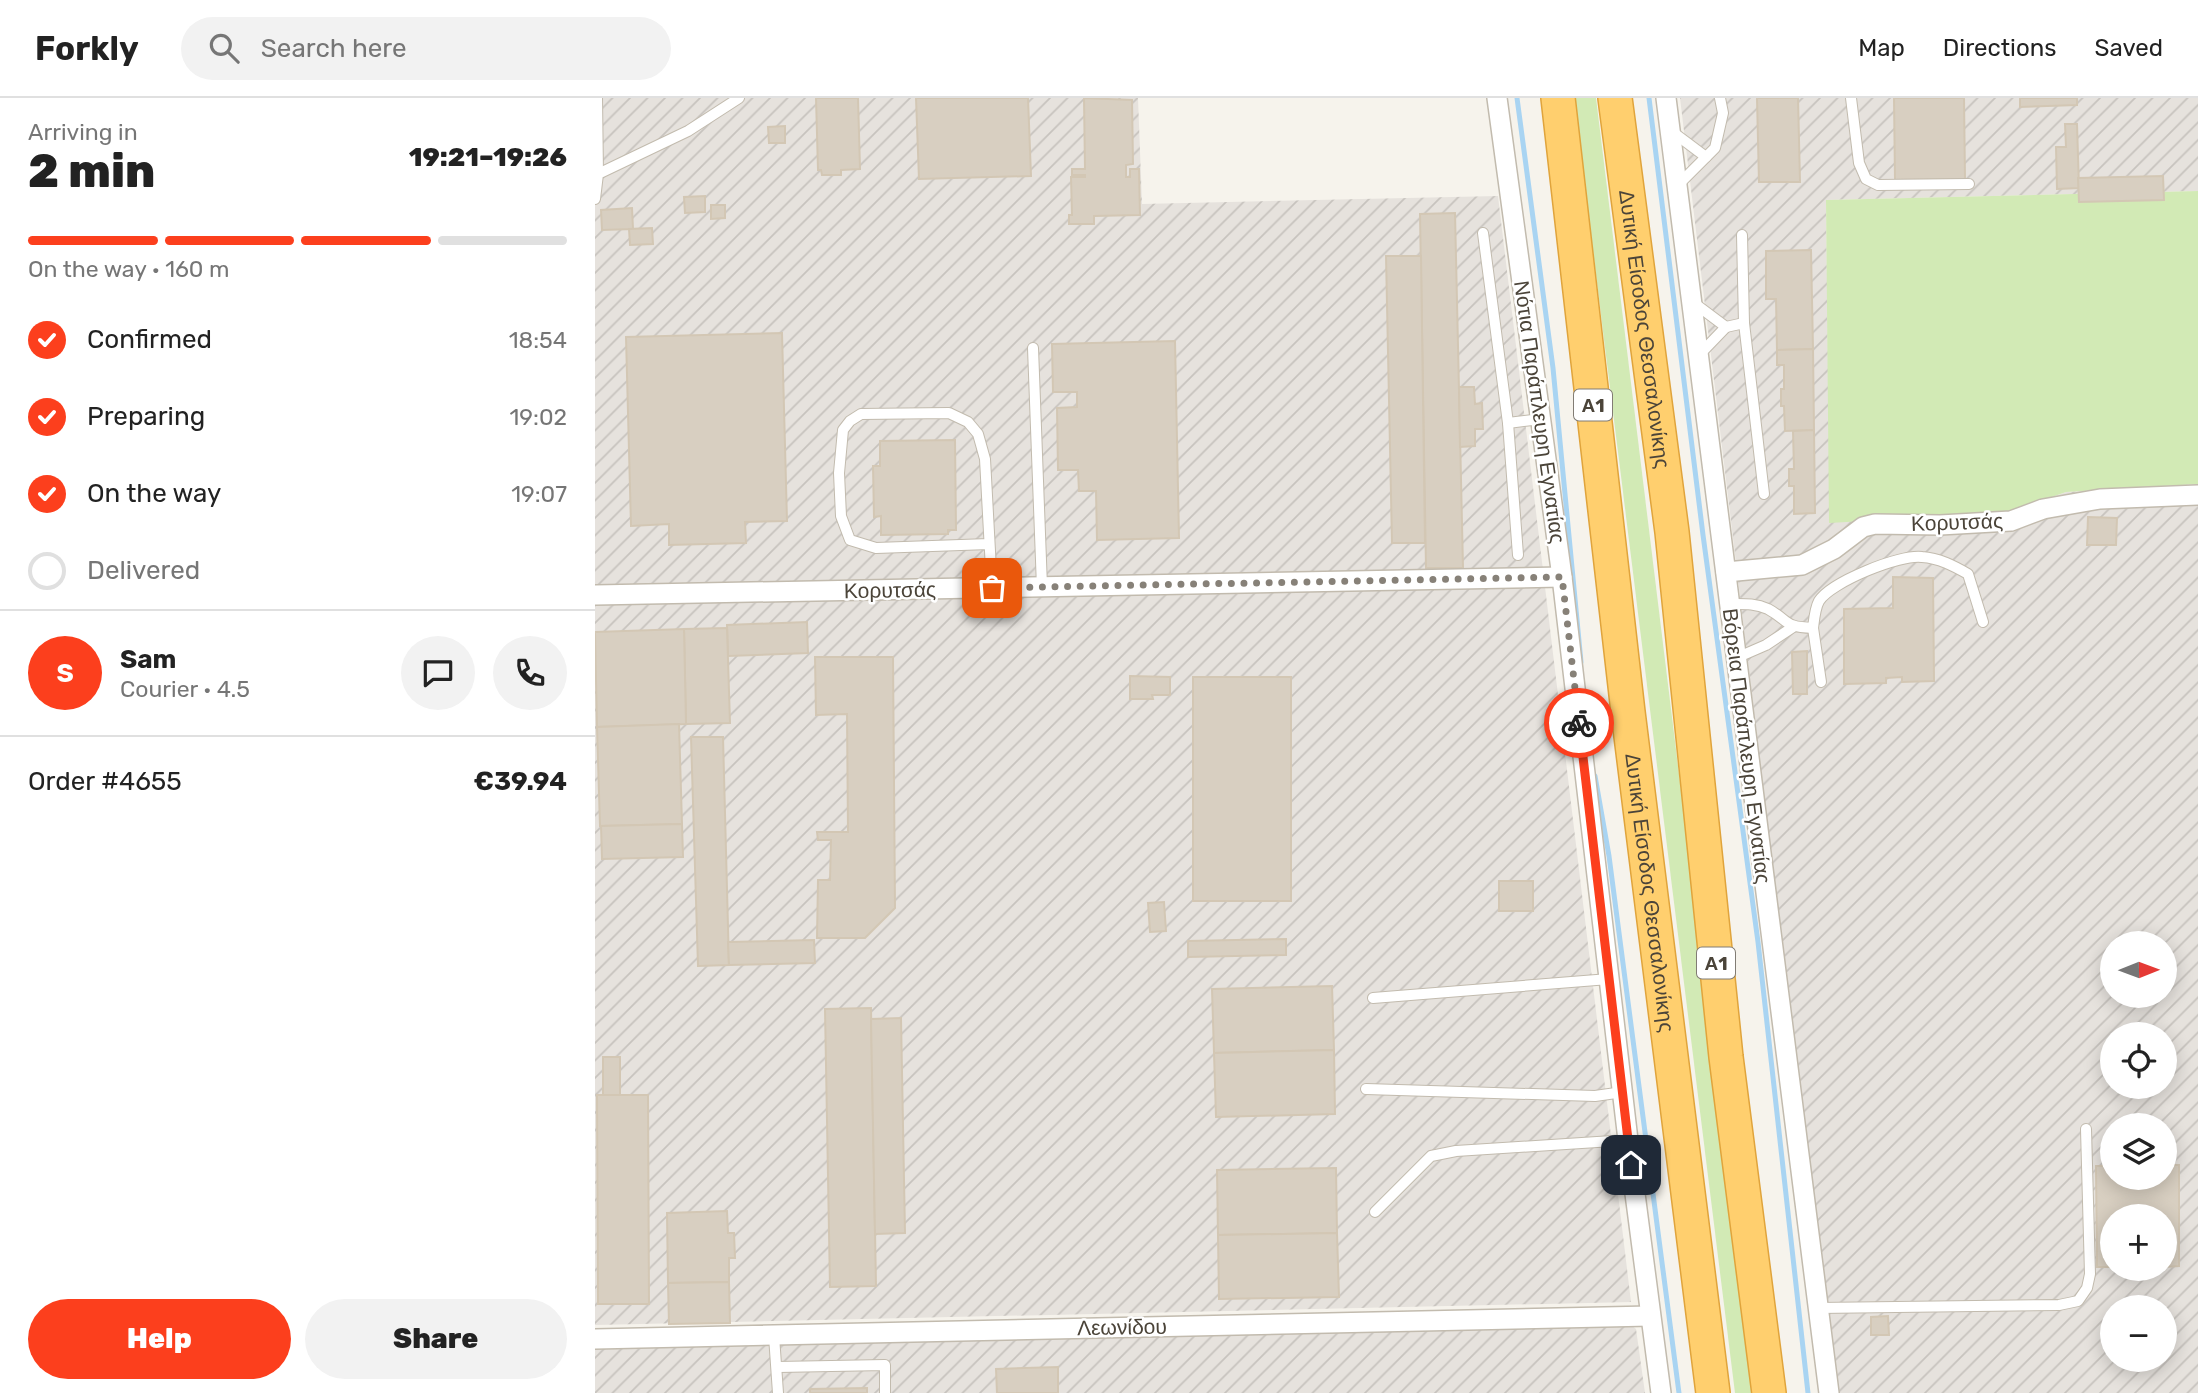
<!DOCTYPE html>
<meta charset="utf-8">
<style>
:root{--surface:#fff;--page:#f2f2f2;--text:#222;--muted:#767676;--line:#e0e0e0;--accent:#fc3f1d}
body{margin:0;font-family:Rubik,sans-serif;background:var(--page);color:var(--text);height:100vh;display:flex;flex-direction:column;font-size:26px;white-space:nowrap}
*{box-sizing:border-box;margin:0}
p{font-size:23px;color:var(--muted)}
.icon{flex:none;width:38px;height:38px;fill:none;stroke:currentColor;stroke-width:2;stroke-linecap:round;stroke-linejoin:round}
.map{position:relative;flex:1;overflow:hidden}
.sheet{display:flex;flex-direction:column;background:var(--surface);width:595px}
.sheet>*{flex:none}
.needle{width:46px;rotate:89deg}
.controls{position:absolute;left:1505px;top:833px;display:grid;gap:14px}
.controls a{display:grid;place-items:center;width:77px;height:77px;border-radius:50%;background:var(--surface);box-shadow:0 4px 18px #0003;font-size:35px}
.pin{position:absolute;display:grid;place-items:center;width:60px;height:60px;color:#fff;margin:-30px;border-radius:14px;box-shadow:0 4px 10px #0006}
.courier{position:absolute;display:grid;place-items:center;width:70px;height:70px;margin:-35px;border:5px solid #fc3f1d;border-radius:50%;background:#fff;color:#222;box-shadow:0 2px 9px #0007}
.head em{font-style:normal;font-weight:800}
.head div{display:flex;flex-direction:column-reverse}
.head{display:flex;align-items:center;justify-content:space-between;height:119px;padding:0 28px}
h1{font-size:46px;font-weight:800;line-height:52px}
.bar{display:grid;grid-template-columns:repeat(4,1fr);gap:10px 7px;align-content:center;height:84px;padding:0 28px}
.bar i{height:9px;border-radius:5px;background:var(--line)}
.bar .selected{background:var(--accent)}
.bar p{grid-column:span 4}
.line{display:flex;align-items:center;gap:18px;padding:0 28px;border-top:2px solid var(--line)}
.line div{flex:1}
.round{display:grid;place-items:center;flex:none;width:74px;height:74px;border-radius:37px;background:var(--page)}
ol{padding:0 28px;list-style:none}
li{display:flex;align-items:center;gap:21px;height:77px}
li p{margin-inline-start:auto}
li .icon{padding:7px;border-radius:50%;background:var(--accent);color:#fff;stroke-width:4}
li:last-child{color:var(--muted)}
li i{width:38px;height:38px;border:4px solid var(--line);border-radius:50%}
.primary-button{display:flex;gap:14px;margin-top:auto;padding:14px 28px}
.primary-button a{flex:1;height:80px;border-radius:42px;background:var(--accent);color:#fff;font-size:28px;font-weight:800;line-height:80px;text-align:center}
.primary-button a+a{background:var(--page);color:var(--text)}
header{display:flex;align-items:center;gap:42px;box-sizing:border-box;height:98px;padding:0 35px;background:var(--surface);border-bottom:2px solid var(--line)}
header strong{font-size:33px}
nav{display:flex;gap:38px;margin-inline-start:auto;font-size:24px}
.search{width:490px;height:63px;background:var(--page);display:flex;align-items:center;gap:18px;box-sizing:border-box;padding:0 24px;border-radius:38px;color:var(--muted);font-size:26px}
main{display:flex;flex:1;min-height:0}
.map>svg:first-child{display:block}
</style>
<header>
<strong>Forkly</strong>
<div class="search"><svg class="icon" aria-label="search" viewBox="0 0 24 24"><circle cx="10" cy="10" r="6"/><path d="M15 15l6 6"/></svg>Search here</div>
<nav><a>Map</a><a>Directions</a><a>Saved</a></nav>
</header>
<main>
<section class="sheet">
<div class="head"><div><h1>2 min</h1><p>Arriving in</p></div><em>19:21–19:26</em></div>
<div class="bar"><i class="selected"></i><i class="selected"></i><i class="selected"></i><i></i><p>On the way · 160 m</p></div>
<ol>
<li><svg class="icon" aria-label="check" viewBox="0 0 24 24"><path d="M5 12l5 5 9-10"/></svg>Confirmed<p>18:54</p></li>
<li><svg class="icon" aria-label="check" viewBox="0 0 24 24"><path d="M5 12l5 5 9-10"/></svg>Preparing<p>19:02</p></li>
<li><svg class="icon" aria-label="check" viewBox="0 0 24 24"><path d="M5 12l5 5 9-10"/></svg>On the way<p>19:07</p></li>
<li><i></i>Delivered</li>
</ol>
<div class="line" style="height:126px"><b class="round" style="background:var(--accent);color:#fff">S</b><div><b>Sam</b><p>Courier · 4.5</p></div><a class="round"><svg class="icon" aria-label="chat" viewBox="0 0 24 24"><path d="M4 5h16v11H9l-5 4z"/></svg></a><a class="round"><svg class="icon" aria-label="phone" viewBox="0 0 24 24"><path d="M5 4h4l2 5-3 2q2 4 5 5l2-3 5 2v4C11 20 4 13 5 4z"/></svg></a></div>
<div class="line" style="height:91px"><div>Order #4655</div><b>€39.94</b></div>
<div class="primary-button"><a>Help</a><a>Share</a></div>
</section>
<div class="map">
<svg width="1603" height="1295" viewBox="0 0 1603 1295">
<defs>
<pattern id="industrial-furrows" width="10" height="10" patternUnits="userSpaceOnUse" patternTransform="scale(1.75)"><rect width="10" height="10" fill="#e6e2dd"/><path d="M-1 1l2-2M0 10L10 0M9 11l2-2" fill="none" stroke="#c7c3be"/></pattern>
</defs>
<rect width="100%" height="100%" fill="#f6f3ec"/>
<g fill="url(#industrial-furrows)" fill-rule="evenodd">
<path d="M0 0H543L547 106 903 98 1036 1204 0 1227Z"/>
<path d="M1085 0H1603V93L1231 102 1235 424 1412 415 1471 394 1603 386V1295H1241ZM1517 845H1570V898H1517ZM1517 936H1570V989H1517ZM1517 1027H1570V1080H1517ZM1517 1118H1570V1171H1517ZM1517 1209H1570V1262H1517Z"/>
<path d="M1036 1227 1041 1231 1050 1295H0V1249Z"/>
</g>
<g fill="#d2eab5">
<path d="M979 0H1001L1160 1295H1140Z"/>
<path d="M1603 93V386L1471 394 1412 415 1234 425 1231 102Z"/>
</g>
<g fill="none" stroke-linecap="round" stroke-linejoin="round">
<g stroke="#a9d4f2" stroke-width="5">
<path d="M922 0 958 270 986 564"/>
<path d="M1054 0 1108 437 1163 844 1213 1295"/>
<path d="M1000 678 1014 758 1084 1295"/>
</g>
</g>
<g fill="#d8cfc1" stroke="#d3c7b4" stroke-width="2">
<path d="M221 0H263L265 71 246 72V77H227L226 72H223Z"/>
<path d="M321 0H433L436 78 324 81Z"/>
<path d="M489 0 537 2 538 66 531 67V79H535V71H544L545 117 499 118V126H474V117H477L476 79H490V77H477V71H490Z"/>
<path d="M1162 0H1203L1205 84H1164Z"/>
<path d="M1299 0H1369L1370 81 1300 82Z"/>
<path d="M1425 0H1482V7L1425 9Z"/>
<path d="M1470 26H1482L1484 90 1462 91 1461 49H1471Z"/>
<path d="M190 28V45H174L173 29Z"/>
<path d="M1568 78 1569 102 1484 104 1483 80Z"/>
<path d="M110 98V114L90 115 89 99Z"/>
<path d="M116 107H130V120L116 121Z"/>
<path d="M37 110 38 131 7 132 6 112Z"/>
<path d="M860 115 868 470H831L825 116Z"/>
<path d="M57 130 58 146 35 147 34 131Z"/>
<path d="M1216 152 1218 251 1182 252 1181 201H1171V153Z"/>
<path d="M791 158H826L830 445H797Z"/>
<path d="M187 235 192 423 150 424 151 445 74 447V426L36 428 31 239Z"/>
<path d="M580 243 584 440 502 442 501 393H484L483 372H463L462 310 482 309V294H458L457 246Z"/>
<path d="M1218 251 1219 332 1190 333 1189 308H1186V291H1189V267H1182V252Z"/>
<path d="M864 289H879L880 306 887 305 888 331H880V348L865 349Z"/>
<path d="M1219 332 1220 415 1199 416V388H1194V371H1199L1198 333Z"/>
<path d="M360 342 361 432H353V436L286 437V418L279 419 278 368H285V343Z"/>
<path d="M1493 419 1522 420 1521 447H1492Z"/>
<path d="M1298 479 1338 480 1339 583 1307 584V579L1291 580V585L1249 586V511L1298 510Z"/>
<path d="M212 524 213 555 133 558 132 527Z"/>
<path d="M132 530 135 625 91 626 89 531Z"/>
<path d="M89 531 91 626 2 629 0 534Z"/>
<path d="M1212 553V596H1198L1197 554Z"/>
<path d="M220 559H298L300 810 270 840H222L223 782H235L236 742H223L222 734H253L252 616 221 617Z"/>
<path d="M535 578 575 579V597H557L558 601H535Z"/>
<rect x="598" y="579" width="98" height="224"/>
<path d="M84 626 87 726 5 728 2 629Z"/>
<path d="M96 639H128L134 867 103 868Z"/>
<path d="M87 726 88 759 7 761 6 728Z"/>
<rect x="904" y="783" width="34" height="30"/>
<path d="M569 804 571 833 555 834 553 805Z"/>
<path d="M691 841V857L593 859V843Z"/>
<path d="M219 842 220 865 134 867 133 844Z"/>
<path d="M737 888 739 952 619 955 617 891Z"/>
<path d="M276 910 281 1188 235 1189 230 911Z"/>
<path d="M306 920 310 1135 280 1136 276 921Z"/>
<path d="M739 952 740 1016 621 1019 619 955Z"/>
<rect x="8" y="959" width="17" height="38"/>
<path d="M2 997H53L54 1206H3Z"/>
<path d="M1570 1067H1584V1168L1570 1169V1118H1517V1169H1502L1501 1068H1517V1080H1570Z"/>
<path d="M741 1070 742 1135 623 1137 622 1072Z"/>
<path d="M132 1113 133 1135H139L140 1160H134V1184L73 1185 72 1115Z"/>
<path d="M742 1135 744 1199 624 1201 623 1137Z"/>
<path d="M134 1184 135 1225 74 1226 73 1185Z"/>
<path d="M1293 1218 1294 1237H1276V1219Z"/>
<path d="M463 1269V1295H402L401 1271Z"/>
<path d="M272 1290V1295H215V1291Z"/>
</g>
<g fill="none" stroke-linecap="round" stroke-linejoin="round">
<defs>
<g id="service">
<path d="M2 0 3 76"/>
<path d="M1256 0 1264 65 1271 81 1283 87 1374 86"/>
<path d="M1075 32 1111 59"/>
<path d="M1082 88 1120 50 1128 15 1125 0"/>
<path d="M0 101 3 76 93 33 144 0"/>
<path d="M888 135 913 325 923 457"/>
<path d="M1147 137 1149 225"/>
<path d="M1099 205 1131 229 1104 257"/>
<path d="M1131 229 1149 225 1169 396"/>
<path d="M438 250 447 489"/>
<path d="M913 325 946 321"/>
<path d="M394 446 281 450 255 442 246 418 244 375 248 332 255 323 266 316 354 315 373 324 383 336 390 361 397 490"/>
<path d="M1134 506C1148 506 1160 505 1173 511 1195 523 1188 529 1218 530 1219 522 1220 510 1224 503 1236 484 1305 456 1327 459 1344 460 1359 468 1373 476L1388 524"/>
<path d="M1218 530 1226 584"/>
<path d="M1141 560 1171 547 1198 529"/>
<path d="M778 900 1014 881"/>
<path d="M771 991 1000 998 1028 994"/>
<path d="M780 1114 836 1058 861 1053 1033 1042"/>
<path d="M1223 1210 1464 1207 1483 1203 1492 1190 1495 1176 1491 1031"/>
<path d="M179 1238 183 1295"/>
<path d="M183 1269 290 1267V1295"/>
</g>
<g id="minor">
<path d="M902 0 967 479 1033 1042 1066 1295"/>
<path d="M1071 0 1234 1295"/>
<path d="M1131 474 1207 467 1239 451 1268 429 1280 426 1345 427 1416 423 1448 411 1505 401 1603 397"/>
<path d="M0 497 967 479"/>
<path d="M0 1241 1055 1218"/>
</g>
<g id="motorway">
<path id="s1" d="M963 0 1033 614 1118 1295"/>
<path id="s2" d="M1020 0 1077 434 1131 959 1174 1295"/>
</g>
</defs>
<use href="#service" stroke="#c2bbae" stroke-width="12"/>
<use href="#minor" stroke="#c2bbae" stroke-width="22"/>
<use href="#motorway" stroke="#e0a43c" stroke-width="36"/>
<use href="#service" stroke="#fff" stroke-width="10"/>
<use href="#minor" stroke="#fff" stroke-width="19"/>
<use href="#motorway" stroke="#ffcf6e" stroke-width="33"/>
</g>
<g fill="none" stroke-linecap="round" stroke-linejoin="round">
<path stroke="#878178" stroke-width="7" stroke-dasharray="0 12.6" d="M397 490 967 479 984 625"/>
<path stroke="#fc3f1d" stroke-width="9" d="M984 625 1036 1067"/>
</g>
<g text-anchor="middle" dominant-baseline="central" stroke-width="5" stroke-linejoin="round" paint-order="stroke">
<g fill="#fff" stroke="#817c74" stroke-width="2">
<rect x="979" y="291.5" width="38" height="31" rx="5"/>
<rect x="1102" y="849.5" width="38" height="31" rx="5"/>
</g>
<g font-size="19" font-weight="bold" fill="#4b4439">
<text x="998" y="307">Α1</text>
<text x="1121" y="865">Α1</text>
</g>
<g font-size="21" fill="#4b4439" stroke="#fff">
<text stroke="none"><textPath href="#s2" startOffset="233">Δυτική Είσοδος Θεσσαλονίκης</textPath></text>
<text transform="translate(945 314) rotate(82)">Νότια Παράπλευρη Εγνατίας</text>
<text transform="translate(1362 424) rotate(-2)">Κορυτσάς</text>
<text transform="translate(295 492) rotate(-1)">Κορυτσάς</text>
<text transform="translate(1152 648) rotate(83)">Βόρεια Παράπλευρη Εγνατίας</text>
<text stroke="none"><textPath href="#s1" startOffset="800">Δυτική Είσοδος Θεσσαλονίκης</textPath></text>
<text transform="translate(527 1229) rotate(-1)">Λεωνίδου</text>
</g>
</g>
</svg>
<div class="controls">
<a><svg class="needle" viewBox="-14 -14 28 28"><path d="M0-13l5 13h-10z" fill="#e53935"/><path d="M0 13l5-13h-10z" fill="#767676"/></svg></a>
<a><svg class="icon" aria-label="locate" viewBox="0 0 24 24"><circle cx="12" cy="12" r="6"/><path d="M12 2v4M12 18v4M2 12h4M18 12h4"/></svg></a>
<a><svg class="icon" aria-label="layers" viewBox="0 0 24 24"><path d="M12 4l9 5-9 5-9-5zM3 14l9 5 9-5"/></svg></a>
<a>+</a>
<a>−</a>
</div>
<div class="pin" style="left:397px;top:490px;background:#ea580c"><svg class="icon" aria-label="bag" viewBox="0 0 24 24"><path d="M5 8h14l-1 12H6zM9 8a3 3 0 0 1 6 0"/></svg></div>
<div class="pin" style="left:1036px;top:1067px;background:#1f2937"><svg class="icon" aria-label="home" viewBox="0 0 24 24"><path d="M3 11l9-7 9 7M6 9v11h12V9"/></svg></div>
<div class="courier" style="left:984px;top:625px"><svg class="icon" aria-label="bike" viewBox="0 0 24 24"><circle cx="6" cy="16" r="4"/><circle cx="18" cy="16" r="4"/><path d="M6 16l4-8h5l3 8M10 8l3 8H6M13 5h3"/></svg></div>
</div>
</main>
